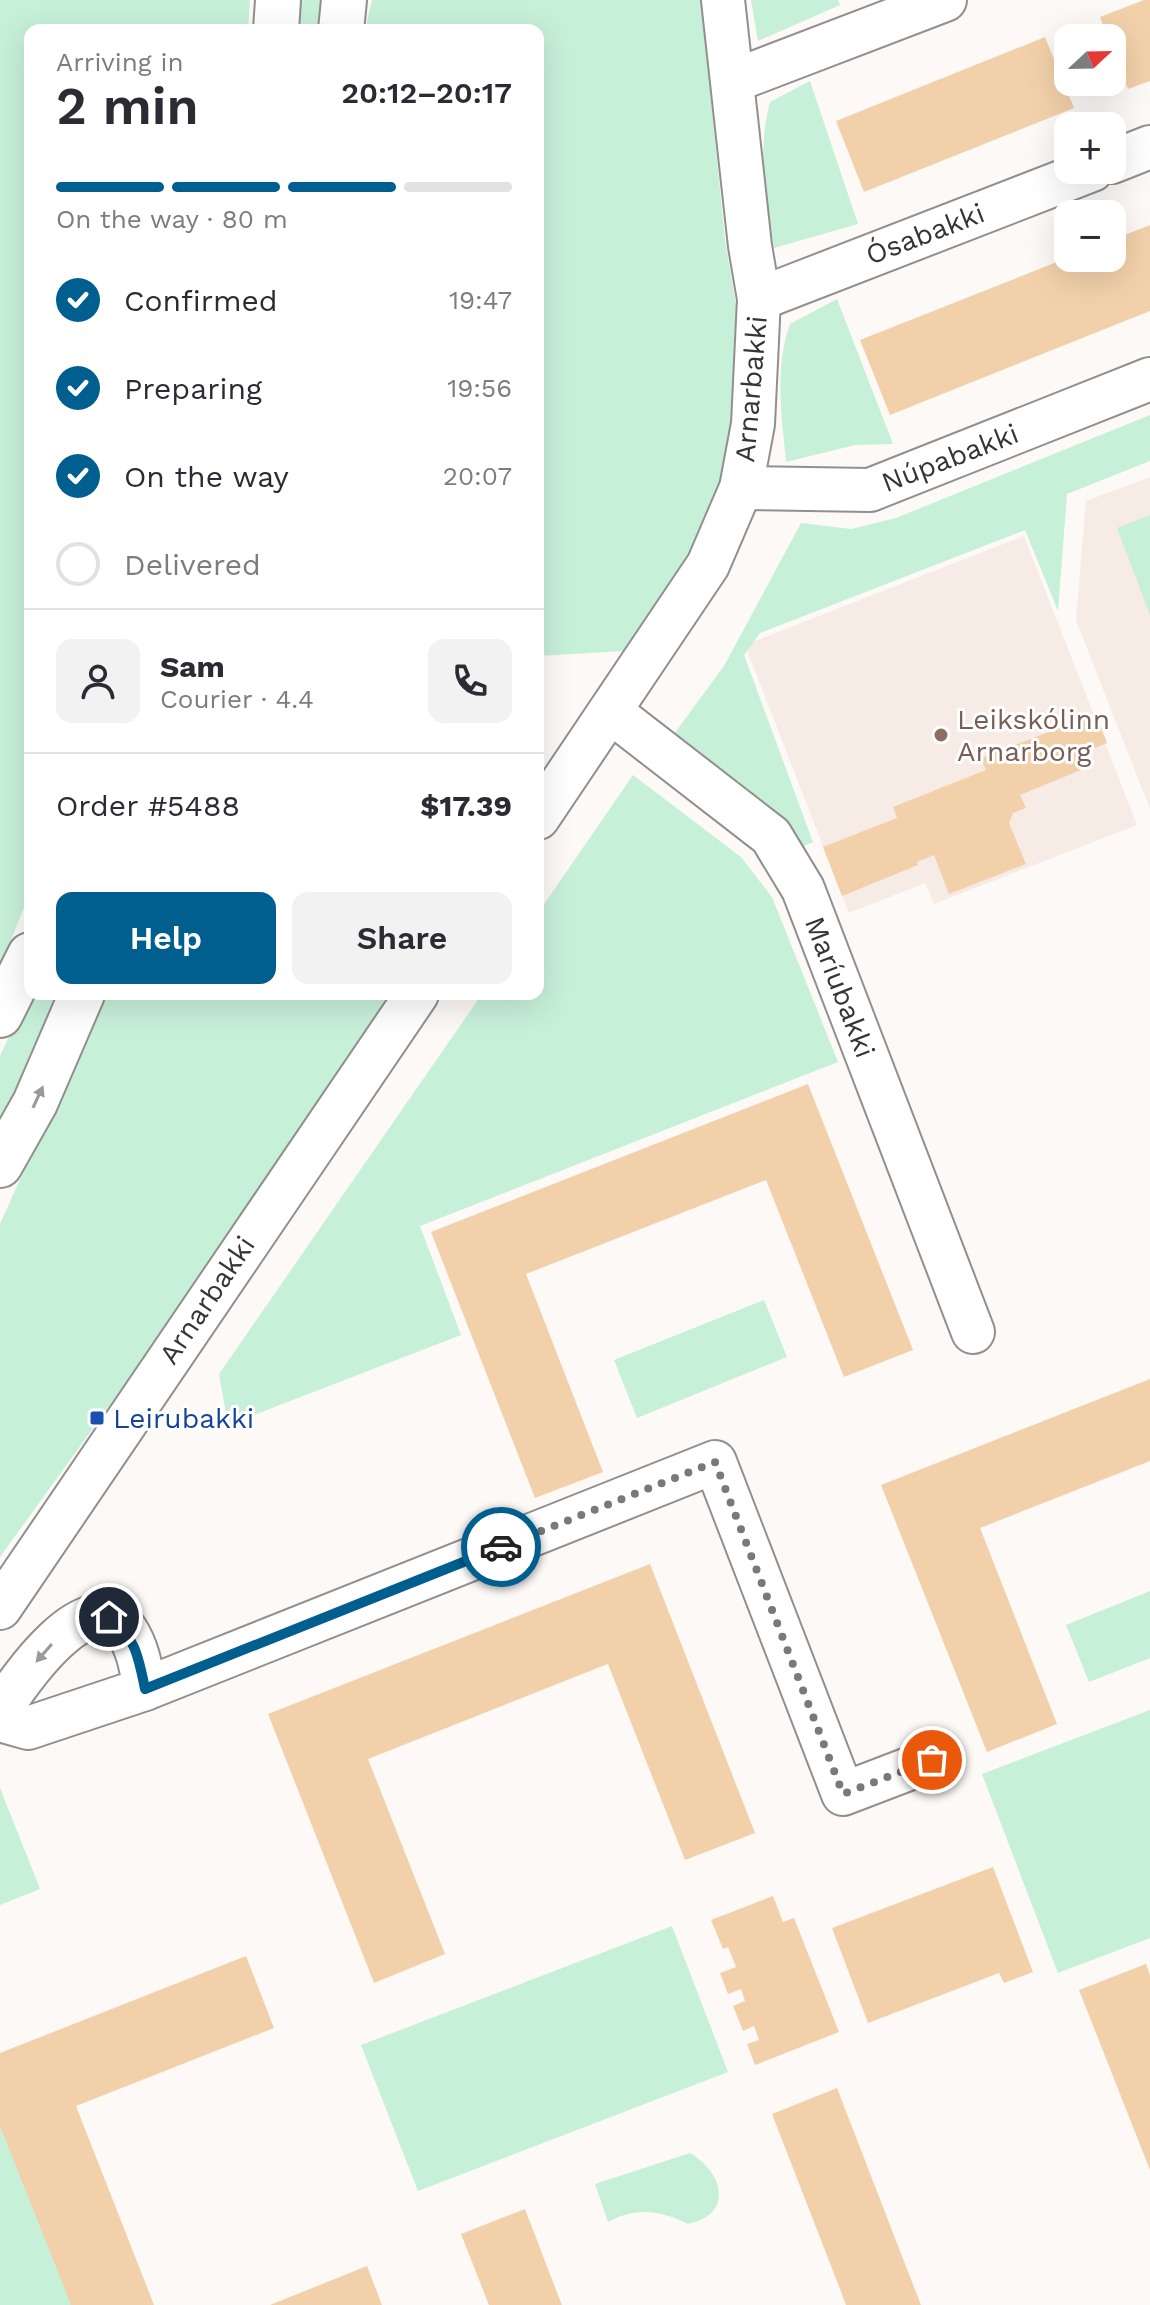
<!DOCTYPE html>
<meta charset="utf-8">
<style>
:root{--surface:#fff;--page:#f2f2f3;--text:#2b2b33;--muted:#7c7c81;--line:#e1e1e2;--accent:#005f8f}
body{margin:0;font-family:"Work Sans",sans-serif;background:var(--page);color:var(--text);height:100vh;display:flex;flex-direction:column;font-size:30px;white-space:nowrap}
*{box-sizing:border-box;margin:0}
p{font-size:26px;color:var(--muted)}
.icon{flex:none;width:44px;height:44px;fill:none;stroke:currentColor;stroke-width:2;stroke-linecap:round;stroke-linejoin:round}
.map{position:relative;flex:1;overflow:hidden}
.sheet{position:absolute;left:24px;top:24px;width:520px;height:976px;display:flex;flex-direction:column;background:var(--surface);border-radius:16px;box-shadow:0 8px 32px #0002}
.sheet>*{flex:none}
.needle{width:52px;rotate:68deg}
.fabs{position:absolute;left:1054px;top:24px;display:grid;gap:16px}
.fabs a{display:grid;place-items:center;width:72px;height:72px;border-radius:16px;background:var(--surface);box-shadow:0 8px 32px #0002;font-size:40px}
.pin{position:absolute;display:grid;place-items:center;width:68px;height:68px;color:#fff;margin:-34px;border:4px solid #fff;border-radius:50%;box-shadow:0 2px 8px #0007}
.courier{position:absolute;display:grid;place-items:center;width:80px;height:80px;margin:-40px;border:6px solid #005f8f;border-radius:50%;background:#fff;color:#222;box-shadow:0 2px 10px #0007}
.headline em{font-style:normal;font-weight:600}
.headline div{display:flex;flex-direction:column-reverse}
.headline{display:flex;align-items:center;justify-content:space-between;height:136px;padding:0 32px}
h1{font-size:52px;font-weight:600;line-height:60px}
.bar{display:grid;grid-template-columns:repeat(4,1fr);gap:12px 8px;align-content:center;height:96px;padding:0 32px}
.bar i{height:10px;border-radius:6px;background:var(--line)}
.bar .active{background:var(--accent)}
.bar p{grid-column:span 4}
.line{display:flex;align-items:center;gap:20px;padding:0 32px;border-top:2px solid var(--line)}
.line div{flex:1}
.round{display:grid;place-items:center;flex:none;width:84px;height:84px;border-radius:16px;background:var(--page)}
ol{padding:0 32px;list-style:none}
li{display:flex;align-items:center;gap:24px;height:88px}
li p{margin-inline-start:auto}
li .icon{padding:8px;border-radius:50%;background:var(--accent);color:#fff;stroke-width:4}
li:last-child{color:var(--muted)}
li i{width:44px;height:44px;border:4px solid var(--line);border-radius:50%}
.primary-button{display:flex;gap:16px;margin-top:auto;padding:16px 32px}
.primary-button a{flex:1;height:92px;border-radius:16px;background:var(--accent);color:#fff;font-size:32px;font-weight:600;line-height:92px;text-align:center}
.primary-button a+a{background:var(--page);color:var(--text)}
.map>svg:first-child{display:block}
</style>
<div class="map">
<svg width="1150" height="2305" viewBox="0 0 1150 2305">
<rect width="100%" height="100%" fill="#fcf9f7"/>
<g fill="#f6ebe5">
<path d="M1150 477V809L1076 620 1086 501Z"/>
<path d="M1024 536 1137 825 934 904 925 883 849 913 745 645Z"/>
</g>
<g fill="#c7f0d9">
<path d="M0 0H250L248 30H30V892L0 968Z"/>
<path d="M301 0H324L321 30H298Z"/>
<path d="M372 0H701L725 240 742 340 731 442 710 524 652 630 624 651 538 656V30H365Z"/>
<path d="M751 0H838L840 5 758 41Z"/>
<path d="M810 81 858 224 774 248C765 198 757 152 770 102Z"/>
<path d="M837 299 893 444 855 445 786 462C782 416 774 369 790 324Z"/>
<path d="M1150 415V461L1067 494 1058 611 1025 530 760 633 744 655 813 842 795 850 779 823 674 734 724 666 801 523 851 529 896 518Z"/>
<path d="M1150 515V615L1117 528Z"/>
<path d="M633 775 741 857 772 897 838 1062 420 1226 461 1335 228 1425 219 1374 482 994H538V913Z"/>
<path d="M30 991 62 994 34 1058 0 1122V1056Z"/>
<path d="M103 994H394L211 1265 0 1557V1224Z"/>
<path d="M764 1300 787 1357 637 1418 614 1360Z"/>
<path d="M1150 1591V1658L1089 1682 1066 1625Z"/>
<path d="M1150 1710V1938L1058 1973 982 1774Z"/>
<path d="M0 1788 40 1889 0 1905Z"/>
<path d="M672 1926 728 2072 418 2191 361 2045Z"/>
<path d="M0 2120 72 2305H0Z"/>
<path d="M690 2153C723 2172 735 2214 688 2224 660 2210 636 2207 608 2222L595 2184Z"/>
</g>
<g fill="#f2d1aa">
<path d="M1144 0H1150V81L1128 89 1112 48V38H1108L1100 17Z"/>
<path d="M1045 37 1074 108 864 192 836 121Z"/>
<path d="M1150 225V311L890 415 860 340 1067 258H1112V240Z"/>
<path d="M1096 714 1107 743 1087 751 1093 765 1020 795 1026 808 1013 813 1009 823 1026 864 949 894 934 855 917 862 918 865 842 896 823 847 897 818 893 807 986 770 981 758Z"/>
<path d="M808 1084 913 1350 844 1377 766 1180 526 1274 603 1472 535 1498 431 1232Z"/>
<path d="M1150 1379V1461L980 1528 1057 1724 987 1752 881 1485Z"/>
<path d="M650 1564 755 1833 685 1860 608 1664 595 1669 368 1759 445 1954 374 1983 268 1714Z"/>
<path d="M993 1867 1033 1972 1004 1983 999 1973 868 2023 832 1928Z"/>
<path d="M773 1896 783 1922 794 1918 839 2032 755 2065 747 2044 759 2040 754 2026 743 2031 733 2006 745 2001 741 1989 728 1994 720 1973 736 1967 728 1947 723 1949 711 1920Z"/>
<path d="M246 1956 274 2028 76 2106 154 2305H71L0 2126V2053Z"/>
<path d="M1146 1964 1150 1975V2170L1079 1990Z"/>
<path d="M837 2088 905 2264 921 2305H846L840 2289 772 2114Z"/>
<path d="M525 2209 556 2290 562 2305H489L461 2234Z"/>
<path d="M367 2266 382 2305H270Z"/>
</g>
<g fill="none" stroke-linecap="round" stroke-linejoin="round">
<defs>
<g id="minor">
<path d="M733 81 945 0"/>
<path d="M1112 162 1150 147"/>
<path d="M759 299 1092 170"/>
<path d="M741 488 870 490 1150 379"/>
<path d="M611 712 771 836 803 889 973 1332"/>
<path d="M538 818 708 565 741 488 753 424 759 299 750 246 723 0"/>
<path d="M0 1608 417 994"/>
<path d="M0 1711C17 1683 89 1578 126 1630 138 1648 141 1668 145 1689"/>
<path d="M0 1720 28 1728 145 1689 715 1462 843 1794 932 1760"/>
</g>
<g id="major">
<path d="M276 30 278 0"/>
<path d="M341 30 344 0"/>
<path d="M0 1015 30 955"/>
<path d="M0 1165 35 1103 82 994"/>
</g>
</defs>
<use href="#minor" stroke="#928f8e" stroke-width="46"/>
<use href="#major" stroke="#928f8e" stroke-width="48"/>
<use href="#minor" stroke="#fff" stroke-width="42"/>
<use href="#major" stroke="#fff" stroke-width="44"/>
</g>
<defs><path id="oneway-solid" d="M-6-.8H1V-3.2L6.5 0L1 3.2V.8H-6Z" transform="scale(2)"/></defs>
<g fill="#9a9a9a">
<use href="#oneway-solid" transform="translate(38 1097) rotate(-65)"/>
<use href="#oneway-solid" transform="translate(44 1653) rotate(131)"/>
</g>
<g fill="none" stroke-linecap="round" stroke-linejoin="round">
<path stroke="#7b7978" stroke-width="8" stroke-dasharray="0 14.4" d="M501 1547 715 1462 843 1794 932 1760"/>
<path stroke="#005f8f" stroke-width="10" d="M109 1617C135 1635 139 1659 145 1689L501 1547"/>
</g>
<circle fill="#8d6e63" stroke="#fff" stroke-width="3" cx="941" cy="735" r="8"/>
<rect fill="#1a4fb4" stroke="#fff" stroke-width="3" x="89" y="1410" width="16" height="16" rx="4"/>
<g text-anchor="middle" dominant-baseline="central" stroke-width="6" stroke-linejoin="round" paint-order="stroke">
<g font-size="28" fill="#363434" stroke="#fff">
<text transform="translate(925 234) rotate(-21)">Ósabakki</text>
<text transform="translate(751 389) rotate(-85)">Arnarbakki</text>
<text transform="translate(950 458) rotate(-21)">Núpabakki</text>
<text transform="translate(840 987) rotate(69)">Maríubakki</text>
<text transform="translate(207 1300) rotate(-56)">Arnarbakki</text>
</g>
<g font-size="28" fill="#785e54" stroke="#fff" text-anchor="start">
<text x="957" y="719">Leikskólinn<tspan x="957" dy="32">Arnarborg</tspan></text>
</g>
<g font-size="28" fill="#164399" stroke="#fff" text-anchor="start">
<text x="113" y="1418">Leirubakki</text>
</g>
</g>
</svg>
<div class="fabs">
<a><svg class="needle" viewBox="-14 -14 28 28"><path d="M0-13l5 13h-10z" fill="#e53935"/><path d="M0 13l5-13h-10z" fill="#7c7c81"/></svg></a>
<a>+</a>
<a>−</a>
</div>
<div class="pin" style="left:932px;top:1760px;background:#ea580c"><svg class="icon" aria-label="bag" viewBox="0 0 24 24"><path d="M5 8h14l-1 12H6zM9 8a3 3 0 0 1 6 0"/></svg></div>
<div class="pin" style="left:109px;top:1617px;background:#1f2937"><svg class="icon" aria-label="home" viewBox="0 0 24 24"><path d="M3 11l9-7 9 7M6 9v11h12V9"/></svg></div>
<div class="courier" style="left:501px;top:1547px"><svg class="icon" aria-label="car" viewBox="0 0 24 24"><path d="M5 17H2v-5l4-1 3-4h7l3 4 3 1v5h-3M9 17h6M6 11h13"/><circle cx="7" cy="17" r="2"/><circle cx="17" cy="17" r="2"/></svg></div>
<section class="sheet">
<div class="headline"><div><h1>2 min</h1><p>Arriving in</p></div><em>20:12–20:17</em></div>
<div class="bar"><i class="active"></i><i class="active"></i><i class="active"></i><i></i><p>On the way · 80 m</p></div>
<ol>
<li><svg class="icon" aria-label="check" viewBox="0 0 24 24"><path d="M5 12l5 5 9-10"/></svg>Confirmed<p>19:47</p></li>
<li><svg class="icon" aria-label="check" viewBox="0 0 24 24"><path d="M5 12l5 5 9-10"/></svg>Preparing<p>19:56</p></li>
<li><svg class="icon" aria-label="check" viewBox="0 0 24 24"><path d="M5 12l5 5 9-10"/></svg>On the way<p>20:07</p></li>
<li><i></i>Delivered</li>
</ol>
<div class="line" style="height:144px"><a class="round"><svg class="icon" aria-label="person" viewBox="0 0 24 24"><circle cx="12" cy="8" r="4"/><path d="M4 21q1-7 8-7t8 7"/></svg></a><div><b>Sam</b><p>Courier · 4.4</p></div><a class="round"><svg class="icon" aria-label="phone" viewBox="0 0 24 24"><path d="M5 4h4l2 5-3 2q2 4 5 5l2-3 5 2v4C11 20 4 13 5 4z"/></svg></a></div>
<div class="line" style="height:104px"><div>Order #5488</div><b>$17.39</b></div>
<div class="primary-button"><a>Help</a><a>Share</a></div>
</section>
</div>
